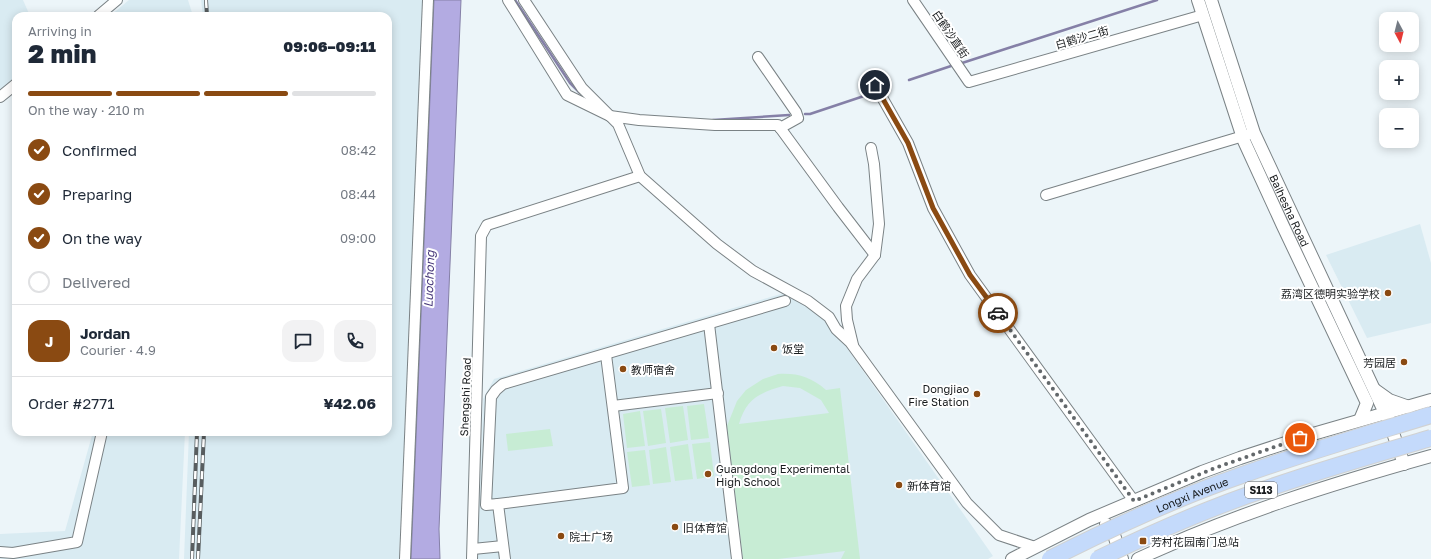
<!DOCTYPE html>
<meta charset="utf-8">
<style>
:root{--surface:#fff;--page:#f2f2f3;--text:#1f2937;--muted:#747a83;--line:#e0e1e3;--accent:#8a4a12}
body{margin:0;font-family:"Golos Text","Noto Sans SC",sans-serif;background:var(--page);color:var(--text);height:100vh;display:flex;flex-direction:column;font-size:15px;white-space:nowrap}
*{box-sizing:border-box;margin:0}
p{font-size:13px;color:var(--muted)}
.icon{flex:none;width:22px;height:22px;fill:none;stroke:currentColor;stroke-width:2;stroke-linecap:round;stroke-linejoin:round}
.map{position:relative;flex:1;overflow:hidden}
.sheet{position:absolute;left:12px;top:12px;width:380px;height:424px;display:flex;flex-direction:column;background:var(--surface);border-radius:12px;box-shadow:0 2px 10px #0003}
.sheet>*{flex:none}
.needle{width:26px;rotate:173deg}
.fabs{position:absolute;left:1379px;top:12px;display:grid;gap:8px}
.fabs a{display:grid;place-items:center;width:40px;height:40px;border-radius:8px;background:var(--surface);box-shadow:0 2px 10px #0003;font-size:20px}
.pin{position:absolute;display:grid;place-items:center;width:34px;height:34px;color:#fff;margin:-17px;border:2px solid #fff;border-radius:50%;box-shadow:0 1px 4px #0007}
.courier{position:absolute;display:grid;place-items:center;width:40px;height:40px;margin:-20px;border:3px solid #8a4a12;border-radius:50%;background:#fff;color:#222;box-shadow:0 1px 5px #0007}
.headline em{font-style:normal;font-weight:800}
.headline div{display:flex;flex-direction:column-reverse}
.headline{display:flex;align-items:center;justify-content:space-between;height:68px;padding:0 16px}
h1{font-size:26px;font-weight:800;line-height:30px}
.bar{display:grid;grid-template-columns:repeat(4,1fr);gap:6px 4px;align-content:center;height:48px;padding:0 16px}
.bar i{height:5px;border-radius:3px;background:var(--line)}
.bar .active{background:var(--accent)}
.bar p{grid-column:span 4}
.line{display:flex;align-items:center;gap:10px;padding:0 16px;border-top:1px solid var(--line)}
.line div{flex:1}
.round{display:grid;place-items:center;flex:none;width:42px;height:42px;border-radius:12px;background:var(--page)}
ol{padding:0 16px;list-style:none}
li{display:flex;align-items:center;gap:12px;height:44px}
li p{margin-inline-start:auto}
li .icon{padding:4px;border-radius:50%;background:var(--accent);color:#fff;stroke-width:4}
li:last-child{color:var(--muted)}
li i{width:22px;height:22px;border:2px solid var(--line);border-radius:50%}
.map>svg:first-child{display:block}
</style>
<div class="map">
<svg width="1431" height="559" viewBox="0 0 1431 559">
<rect width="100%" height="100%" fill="#ecf5f9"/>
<g fill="#d9ebf2">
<path d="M0 0H23L30 16H16V77L0 90Z"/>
<path d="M129 0H188L193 16H110Z"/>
<path d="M201 0H423L399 559H184L189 432H388V16H203Z"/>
<path d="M1420 224 1431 263V323L1367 338 1326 255Z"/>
<path d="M791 291 828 321 993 556 988 559H477L483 399 494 379Z"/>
<path d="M93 432H185L179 559H0V534L65 531Z"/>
</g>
<g fill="#c7ecd4" fill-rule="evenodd">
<path d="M778 374C798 373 811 377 826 390L840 388 860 559H841L845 551 778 559H743L727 426 737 401 746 390 763 379ZM783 386 800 388 821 400 829 413 739 424C746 399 759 393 783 386Z"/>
<path d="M704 404 709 438 691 440 687 406Z"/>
<path d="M683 406 688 440 670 443 665 408Z"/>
<path d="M661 409 666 443 648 446 643 411Z"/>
<path d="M640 411 645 446 627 448 623 414Z"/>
<path d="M550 429 553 446 508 451 506 434Z"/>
<path d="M710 442 714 476 697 479 692 444Z"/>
<path d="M688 444 693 479 675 481 670 447Z"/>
<path d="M666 447 671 482 653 484 649 450Z"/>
<path d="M645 450 650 485 632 487 627 452Z"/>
</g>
<path fill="#b3abe2" stroke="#8580a7" d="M434 0H461L439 529 440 559H411Z"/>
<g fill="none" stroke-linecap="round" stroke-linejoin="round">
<g stroke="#8580a7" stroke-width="2.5">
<path d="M515 0 570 83 580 93"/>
<path d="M959 64 1157 0"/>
<path d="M909 80 954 65"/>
<path d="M805 114H810L867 95"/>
<path d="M713 120 789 115"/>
</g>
<defs>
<g id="minor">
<path d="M508 0 567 95 610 116 639 120 715 125H778L838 207 875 255"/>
<path d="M524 0 582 88 618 124 640 176 717 244 753 271 808 301 829 317 836 329 850 342 967 503 999 535 1035 547"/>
<path d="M913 0 969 82 1203 15"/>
<path d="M98 16 117 0"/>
<path d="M758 57 796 112 798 118 780 128"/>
<path d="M875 85 908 143 933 208 970 275 1134 501"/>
<path d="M0 97 16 84"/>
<path d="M1046 195 1250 134"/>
<path d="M709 324 737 559"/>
<path d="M853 345 847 320 846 306 857 279 875 255 879 224 874 164 871 148"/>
<path d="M613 406 718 393"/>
<path d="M498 504 486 505 491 397 496 390 503 384 785 301"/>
<path d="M473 549 503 546"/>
<path d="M0 552 13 553 77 542 102 432"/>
<path d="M405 559 428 0"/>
<path d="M472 559 481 236 487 225 640 176"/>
<path d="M505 559 498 504 623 488 606 355"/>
</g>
<g id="tertiary">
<path d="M1198 0 1244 141 1283 226 1367 403 1360 420"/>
<path id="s1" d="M1211 0 1254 133 1385 413"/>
<path d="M1375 390 1389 400 1409 407"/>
<path d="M1388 419 1404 464"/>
<path d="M1106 524 1114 535 1122 559"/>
<path d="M1012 559 1089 520 1202 472 1240 458 1313 434 1431 400"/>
<path d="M1138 559C1232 515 1331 484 1431 456"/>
</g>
</defs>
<use href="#minor" stroke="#7a8285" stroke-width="12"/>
<use href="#tertiary" stroke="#7a8285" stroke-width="14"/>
<use href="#minor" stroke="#fff" stroke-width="10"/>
<use href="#tertiary" stroke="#fff" stroke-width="12"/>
<defs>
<g id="rail">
<path d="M206 0 207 16"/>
<path d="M192 559 197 432"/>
<path d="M198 559 204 432"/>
</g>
</defs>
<use href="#rail" stroke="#585d5f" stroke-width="4"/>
<use href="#rail" stroke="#fff" stroke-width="2.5" stroke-dasharray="8" stroke-linecap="butt"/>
<defs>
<g id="primary-bridge">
<path id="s2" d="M1050 559C1113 527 1178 497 1245 474 1306 452 1369 434 1431 415"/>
<path d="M1098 559C1152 533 1208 508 1266 489 1320 470 1376 454 1431 438"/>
</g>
</defs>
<use href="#primary-bridge" stroke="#d1d2d2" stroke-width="18" stroke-linecap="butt"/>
<use href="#primary-bridge" stroke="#c4dafb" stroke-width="16"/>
</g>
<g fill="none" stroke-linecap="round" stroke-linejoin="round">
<path stroke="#63686b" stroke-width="4" stroke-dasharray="0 7.2" d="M998 313 1134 501 1215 468 1300 438"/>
<path stroke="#8a4a12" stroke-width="5" d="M875 85 908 143 933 208 970 275 998 313"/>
</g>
<g fill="#8a4a12" stroke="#fff" stroke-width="1.5">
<circle cx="1388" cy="293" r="4"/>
<circle cx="774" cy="348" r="4"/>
<circle cx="1404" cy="362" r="4"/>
<circle cx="623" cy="369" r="4"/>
<circle cx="977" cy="394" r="4"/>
<circle cx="708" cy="474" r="4"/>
<circle cx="899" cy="485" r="4"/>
<circle cx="675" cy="527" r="4"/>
<circle cx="561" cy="536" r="4"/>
<rect x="1139" y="537" width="8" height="8" rx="2"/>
</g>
<g text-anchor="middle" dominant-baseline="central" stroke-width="4" stroke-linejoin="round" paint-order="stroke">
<rect fill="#fff" stroke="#5e6062" stroke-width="1" x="1245" y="482" width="32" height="16" rx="3"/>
<g font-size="10" font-weight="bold" fill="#191c1e">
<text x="1261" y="490">S113</text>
</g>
<g font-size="11" fill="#191c1e" stroke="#fff">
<text transform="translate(951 34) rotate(56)">白鹤沙直街</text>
<text transform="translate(1082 37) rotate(-16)">白鹤沙二街</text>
<text stroke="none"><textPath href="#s1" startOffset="225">Baihesha Road</textPath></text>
<text transform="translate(465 397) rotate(-88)">Shengshi Road</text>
<text stroke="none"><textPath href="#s2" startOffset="156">Longxi Avenue</textPath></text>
</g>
<g font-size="11" fill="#191c1e" stroke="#fff" text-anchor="start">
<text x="1380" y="293" text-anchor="end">荔湾区德明实验学校</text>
<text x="782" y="348">饭堂</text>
<text x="1396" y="362" text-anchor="end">芳园居</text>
<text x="631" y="369">教师宿舍</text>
<text x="969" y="388" text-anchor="end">Dongjiao<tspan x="969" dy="13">Fire Station</tspan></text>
<text x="716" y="468">Guangdong Experimental<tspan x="716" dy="13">High School</tspan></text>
<text x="907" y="485">新体育馆</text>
<text x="683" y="527">旧体育馆</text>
<text x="569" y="536">院士广场</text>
<text x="1151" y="541">芳村花园南门总站</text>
</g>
<g font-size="12" font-style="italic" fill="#463779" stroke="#fff">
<text transform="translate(429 279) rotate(-88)">Luochong</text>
</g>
</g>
</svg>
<div class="fabs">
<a><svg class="needle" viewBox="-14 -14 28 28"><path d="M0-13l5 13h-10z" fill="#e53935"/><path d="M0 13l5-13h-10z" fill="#747a83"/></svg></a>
<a>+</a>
<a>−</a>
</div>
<div class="pin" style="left:1300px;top:438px;background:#ea580c"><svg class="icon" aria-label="bag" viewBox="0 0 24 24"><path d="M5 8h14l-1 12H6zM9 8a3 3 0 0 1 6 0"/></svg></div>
<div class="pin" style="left:875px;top:85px;background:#1f2937"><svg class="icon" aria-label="home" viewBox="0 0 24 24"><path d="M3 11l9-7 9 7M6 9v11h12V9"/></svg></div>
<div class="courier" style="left:998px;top:313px"><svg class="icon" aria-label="car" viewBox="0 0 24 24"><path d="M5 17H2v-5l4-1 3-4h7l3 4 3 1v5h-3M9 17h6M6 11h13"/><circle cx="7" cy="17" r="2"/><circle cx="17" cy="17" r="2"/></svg></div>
<section class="sheet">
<div class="headline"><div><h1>2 min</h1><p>Arriving in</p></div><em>09:06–09:11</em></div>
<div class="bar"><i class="active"></i><i class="active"></i><i class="active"></i><i></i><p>On the way · 210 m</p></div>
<ol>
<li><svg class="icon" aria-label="check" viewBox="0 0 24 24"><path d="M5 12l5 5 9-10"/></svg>Confirmed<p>08:42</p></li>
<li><svg class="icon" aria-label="check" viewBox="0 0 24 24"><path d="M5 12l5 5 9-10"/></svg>Preparing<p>08:44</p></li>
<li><svg class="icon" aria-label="check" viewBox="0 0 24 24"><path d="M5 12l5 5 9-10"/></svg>On the way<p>09:00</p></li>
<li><i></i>Delivered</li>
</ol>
<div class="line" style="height:72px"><b class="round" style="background:var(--accent);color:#fff">J</b><div><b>Jordan</b><p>Courier · 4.9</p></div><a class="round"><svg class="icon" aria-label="chat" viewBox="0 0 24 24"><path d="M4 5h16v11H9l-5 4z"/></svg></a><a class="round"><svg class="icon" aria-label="phone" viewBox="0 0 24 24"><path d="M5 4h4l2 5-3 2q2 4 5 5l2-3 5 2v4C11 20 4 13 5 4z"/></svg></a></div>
<div class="line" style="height:52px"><div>Order #2771</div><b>¥42.06</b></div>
</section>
</div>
